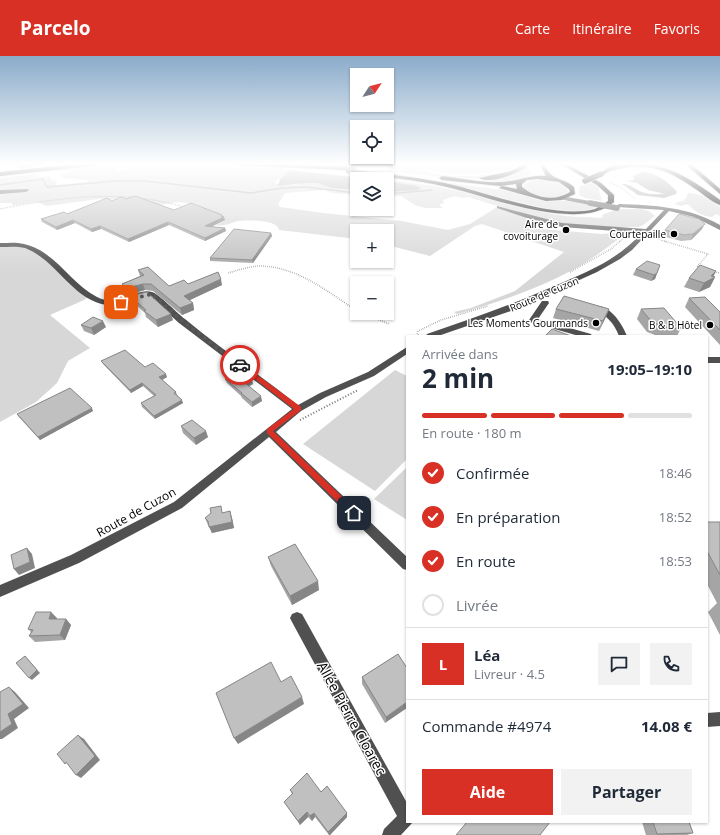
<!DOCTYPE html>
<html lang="fr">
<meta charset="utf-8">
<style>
:root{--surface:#fff;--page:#f2f2f3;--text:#1f2937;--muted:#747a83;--line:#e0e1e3;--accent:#d93025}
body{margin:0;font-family:"Open Sans",sans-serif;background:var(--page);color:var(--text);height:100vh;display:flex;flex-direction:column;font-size:15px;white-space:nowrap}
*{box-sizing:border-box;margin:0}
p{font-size:13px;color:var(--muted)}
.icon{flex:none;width:22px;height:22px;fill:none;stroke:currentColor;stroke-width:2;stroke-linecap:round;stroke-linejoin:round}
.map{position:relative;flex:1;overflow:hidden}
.side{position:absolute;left:406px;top:279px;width:302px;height:488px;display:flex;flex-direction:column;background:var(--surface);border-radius:0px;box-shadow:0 1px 3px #0004}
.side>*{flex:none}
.needle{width:26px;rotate:54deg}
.tools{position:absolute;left:350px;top:12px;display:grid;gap:8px}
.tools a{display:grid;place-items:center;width:44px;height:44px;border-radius:0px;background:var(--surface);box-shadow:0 1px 3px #0004;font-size:20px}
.pin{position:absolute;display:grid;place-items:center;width:34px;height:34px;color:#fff;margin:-17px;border-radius:8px;box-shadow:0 2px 6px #0006}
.courier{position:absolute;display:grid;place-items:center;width:40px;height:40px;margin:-20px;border:3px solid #d93025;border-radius:50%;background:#fff;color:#222;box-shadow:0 1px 5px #0007}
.summary em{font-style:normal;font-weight:700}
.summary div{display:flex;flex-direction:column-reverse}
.summary{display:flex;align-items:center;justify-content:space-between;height:68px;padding:0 16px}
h1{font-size:26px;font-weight:700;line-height:30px}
.bar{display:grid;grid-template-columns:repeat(4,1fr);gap:6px 4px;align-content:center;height:48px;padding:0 16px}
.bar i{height:5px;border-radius:3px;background:var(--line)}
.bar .on{background:var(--accent)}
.bar p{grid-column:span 4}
.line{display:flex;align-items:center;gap:10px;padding:0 16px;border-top:1px solid var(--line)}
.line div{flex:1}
.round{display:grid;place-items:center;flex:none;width:42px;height:42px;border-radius:0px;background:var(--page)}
ol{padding:0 16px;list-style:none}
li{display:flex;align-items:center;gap:12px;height:44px}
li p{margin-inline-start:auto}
li .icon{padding:4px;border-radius:50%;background:var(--accent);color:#fff;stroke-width:4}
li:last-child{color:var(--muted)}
li i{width:22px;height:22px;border:2px solid var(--line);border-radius:50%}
.primary-button{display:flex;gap:8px;margin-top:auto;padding:8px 16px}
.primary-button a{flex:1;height:46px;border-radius:0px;background:var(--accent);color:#fff;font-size:16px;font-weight:700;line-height:46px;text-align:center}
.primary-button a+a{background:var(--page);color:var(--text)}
header{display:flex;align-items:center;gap:24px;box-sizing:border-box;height:56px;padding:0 20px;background:var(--accent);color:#fff}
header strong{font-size:19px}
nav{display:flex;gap:22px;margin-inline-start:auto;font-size:14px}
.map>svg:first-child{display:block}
</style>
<header>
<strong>Parcelo</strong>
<nav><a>Carte</a><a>Itinéraire</a><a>Favoris</a></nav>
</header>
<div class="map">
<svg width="720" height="779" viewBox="0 0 720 779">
<rect width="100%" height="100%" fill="#fff"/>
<g fill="#d7d7d7">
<path d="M157 107 210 108 214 109 213 112H220L228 109 284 112 289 114 274 127 286 129 317 127 332 132 357 134V139L332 137 325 134 285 137 278 148 280 151 323 157 402 165 448 174 470 168 497 151 526 161 529 172 602 178 630 175C611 188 595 202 574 213 540 232 494 248 457 258L454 256 471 252 515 235 564 196 482 168 475 170 430 200 387 189V175H357V183L279 174C277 163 248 164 238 165 230 167 224 171 216 169L225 164 196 148 178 146 155 150 128 144 98 143 47 150 37 146 15 149H12V147H0V122L35 118H38V121L49 120 52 124 57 125 56 129 87 126 89 125 87 124 64 122 60 120V118L67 117 70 113 119 108 115 116 126 113 129 108Z"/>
<path d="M382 107H519L509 113 483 117 453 118 416 113 390 114 387 113 388 109Z"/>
<path d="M524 107H526C498 134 425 118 389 115 402 112 419 117 432 118 456 121 504 123 524 107Z"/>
<path d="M530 107H532L530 119 509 126 483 125V124L516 117Z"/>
<path d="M387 123C412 127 438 130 463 136 505 145 545 162 589 161 595 161 597 163 603 161L602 159 617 153H641L649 155 655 160 643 169 639 171H607L554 167 468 141 463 142 455 140 443 144 444 147 439 149 443 152H425L415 149 401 140H387Z"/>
<path d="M539 123 557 126 567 131 568 136C557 145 534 142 524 132L525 127Z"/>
<path d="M442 126 510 135 538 144 569 145 600 151 579 155 549 153 441 127Z"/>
<path d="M592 127 598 131 602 145 585 142 579 139 580 130Z"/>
<path d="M688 137C702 137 709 144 720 151V160L716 158 712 161C702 160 695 156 688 148L681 150 674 148 681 145 684 146 683 144 686 143Z"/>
<path d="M0 190C8 190 17 189 25 192 49 200 69 224 88 241L84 244 50 259 90 292 68 305 57 327 36 346 0 366Z"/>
<path d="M395 314 407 320V403L375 435 303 388Z"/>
<path d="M407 411V464L374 443Z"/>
</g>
<g fill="#9e9e9e">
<path d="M289 114 371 123H357V134L332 132 317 127 294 128 278 130 280 123Z"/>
<path d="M643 116C655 116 669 126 677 136L676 138 664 142 638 139 622 128C629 127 635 133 642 136 649 139 658 138 665 138L648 134 637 127 627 125 634 124 633 120Z"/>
<path d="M387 125 417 130 421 132 418 134 387 136Z"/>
</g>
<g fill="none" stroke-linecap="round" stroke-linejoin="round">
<g stroke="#9e9e9e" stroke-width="1.5">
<path d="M0 129 43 123 47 131 116 125H145L251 137 282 132 306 131 357 137"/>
<path d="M387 138 432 134"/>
</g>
<defs>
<g id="major">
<path d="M87 107H103L100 109 0 120V116Z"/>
<path d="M226 107H255L354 111 357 113 355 114C385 118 416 121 445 127 487 136 554 164 595 153 599 151 604 148 608 145V139L597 129 559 107H565L601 127 614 139V146C579 177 487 140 447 131 414 123 380 121 347 117L345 114 229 109Z"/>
<path d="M526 107H532C523 116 490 129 479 122L511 115Z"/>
<path d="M539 107H543C553 127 559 119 574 131L575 138 561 144 546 145 499 132 502 130 517 133 516 128 500 130 442 124 439 122 442 120C461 122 481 127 500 126 516 126 530 118 546 120ZM538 123 559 126 569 133 570 136C555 146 535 142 522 131V128L527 124Z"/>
<path d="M617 107H623L603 119 598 118Z"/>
</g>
<g id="highway">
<path d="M626 107C665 105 689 122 720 144V149C711 146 702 137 694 132 665 111 644 106 609 115L606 113Z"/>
<path d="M684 107H690L720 133V138Z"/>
</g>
</defs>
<use href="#major" stroke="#dbdbdb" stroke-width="2"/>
<use href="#highway" stroke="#dbdbdb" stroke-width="2"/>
<g stroke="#727272" stroke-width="1" stroke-dasharray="0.5 1" stroke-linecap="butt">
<path d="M194 107 221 108"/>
<path d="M106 108 125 107"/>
<path d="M402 113 416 115"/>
<path d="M415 115 437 118"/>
<path d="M609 126 622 132 635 143"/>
<path d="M0 153C60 141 124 133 184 151"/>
<path d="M651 181 667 186"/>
<path d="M619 186 625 181"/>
</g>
<g stroke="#727272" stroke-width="1.5" stroke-dasharray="0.5 1.5" stroke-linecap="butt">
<path d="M664 185 708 198 697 211 700 212"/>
<path d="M570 216 611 193 620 185"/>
<path d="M714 216 720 217"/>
<path d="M228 217C239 214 250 210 261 210 298 211 328 236 357 255"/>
<path d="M362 257 389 268"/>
<path d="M420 280 417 278 418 275 441 264 488 250"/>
</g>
<path stroke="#727272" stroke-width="2" stroke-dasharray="1 2" stroke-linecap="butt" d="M300 364 358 334"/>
<g fill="#505050" fill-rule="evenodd">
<path d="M378 107H385L398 112 393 113Z"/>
<path d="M28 133 29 134 26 136 0 138V134Z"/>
<path d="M561 140 590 145 593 147 590 149 559 143 558 142Z"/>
<path d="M619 148C654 149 689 151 720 169V174L694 161 669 155 632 194 620 203 597 216 511 255 438 280H426L427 278C469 264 511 249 552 231 589 215 614 206 642 177L562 171 530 163 497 152V150L562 167 646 173 664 154 617 151 616 150Z"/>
<path d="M0 187C8 187 16 186 24 188 55 195 70 227 97 241 121 253 134 231 152 236 159 238 178 258 185 263 221 293 261 320 298 349L320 337 368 316 407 291V298L374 320 326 341 301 355 276 376 407 501V514L403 513 269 381 182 452 79 507 0 541V529L71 499 174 446 292 353 179 267 149 240C135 241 122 252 107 249 72 244 57 204 25 192 17 190 8 191 0 191Z"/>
<path d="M542 245H548L549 247 538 263 591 278 592 280H579L530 266 529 264Z"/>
<path d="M593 250C609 247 622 267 627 280H619C614 267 606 258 593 254Z"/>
<rect x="707" y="301" width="13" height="6"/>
<path d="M297 556 302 558 407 747V766H413L401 779H382L384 773 397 760 292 566 290 562 292 558Z"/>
<path d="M720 656V670L707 671V657Z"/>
</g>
<use href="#major" fill="#000" fill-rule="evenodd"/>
<use href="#highway" fill="#000" fill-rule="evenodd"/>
<defs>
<path id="major-bridge" d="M585 125 601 118"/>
</defs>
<use href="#major-bridge" stroke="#dbdbdb" stroke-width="6" stroke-linecap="butt"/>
<path stroke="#505050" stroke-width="5.5" d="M590 147 617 152"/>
<use href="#major-bridge" stroke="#000" stroke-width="5.5"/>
</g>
<g fill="#a5a5a5">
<path d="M0 107H45V109L19 112 18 110 0 108Z"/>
<path d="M319 107H333V109L319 108Z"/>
<path d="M126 143 174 154 222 159 225 164 211 171 225 172 226 175 205 185 169 169 129 186 101 173 92 176 75 167 57 174 42 166 41 163 67 158 112 145Z"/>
<path d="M702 173 691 184 681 185 662 180 665 174Z"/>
<path d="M271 177 272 180 253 207 210 205V202Z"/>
<path d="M660 209 655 223 651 225 633 219 636 213Z"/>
<path d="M138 214 169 230 188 228 222 229 189 244 193 247 194 254 182 259 153 235 145 234 130 238 124 234 122 228 140 220Z"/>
<path d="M716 215 713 221H715L710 231 699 236 684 231 689 222Z"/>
<path d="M130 240 173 264 158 271 146 261 145 257 133 246Z"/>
<path d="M689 242 720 256V289L685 251Z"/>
<path d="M556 253H609L605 263 599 275 553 262Z"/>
<path d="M641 253 681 272 677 280H658L647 276 637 263Z"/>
<path d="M81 269 106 271 94 279 84 275Z"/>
<path d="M101 305 145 311 167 321 162 324 176 336 177 339 183 347 155 363 142 351 141 347 154 340 143 330 131 337 103 308Z"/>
<path d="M225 323 253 328 249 330 262 345 252 351 242 342 241 340 227 327Z"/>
<path d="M93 355 40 384 19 361 17 358Z"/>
<path d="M181 370 208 381 196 389 183 377Z"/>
<path d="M223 457 232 462 234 472 212 477 209 470 208 469 205 462Z"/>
<path d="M707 466H720V579L708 556 717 547 707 528Z"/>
<path d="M268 501 319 534 292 549 271 510Z"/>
<path d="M57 562 56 563H66L71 569 65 584 35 586 29 580 31 576 28 573Z"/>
<path d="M398 598 385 667 362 628V621Z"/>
<path d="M290 734 321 736 347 761 330 779H329L315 761 312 765 308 761 300 769 287 750 284 746 292 738Z"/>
<path d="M642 766H689L693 777 687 779H646Z"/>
</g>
<g fill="#868686">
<path d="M37 107H45V109L19 112 18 110Z"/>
<path d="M222 159 223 162 224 161 225 164 206 173 205 170Z"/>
<path d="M73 164 75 167 57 174 56 171Z"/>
<path d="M168 166 169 169 129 186 128 183Z"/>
<path d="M705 168 702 173 691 184 693 178Z"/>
<path d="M100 170 101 173 92 176 91 173Z"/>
<path d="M225 172 226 175 205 185V182Z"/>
<path d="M271 177 272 180 253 207 252 204Z"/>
<path d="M716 215 712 223 715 221 710 231 699 236 704 227Z"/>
<path d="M657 217 655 223 651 225 654 219Z"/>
<path d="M221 223 222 229 186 246 184 240Z"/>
<path d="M143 228 145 234 130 238 127 232Z"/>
<path d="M193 247 194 254 182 259 180 252Z"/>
<path d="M609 253 605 263 599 275 603 265Z"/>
<path d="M171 258 173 264 158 271 156 264Z"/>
<path d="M103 265 106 271 94 279 91 272Z"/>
<path d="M166 318 167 321 160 325 159 321Z"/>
<path d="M252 324 253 328 246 332 245 327Z"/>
<path d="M142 327 143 330 131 337 130 334Z"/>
<path d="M261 340 262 345 252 351V346Z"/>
<path d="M182 344 183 347 155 363 154 360Z"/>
<path d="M92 352 93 355 40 384 38 381Z"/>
<path d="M206 375 208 381 196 389 194 382Z"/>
<path d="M230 455 232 462 234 472 212 477 209 471Z"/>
<path d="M27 492 32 498 35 512 19 519 14 513Z"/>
<path d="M318 525 319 534 292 549 290 540Z"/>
<path d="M51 556 57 562 54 568 49 563Z"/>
<path d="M66 563 71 569 65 584 60 579Z"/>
<path d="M25 600 40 617 32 624 29 622Z"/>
<path d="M9 631 15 636 29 652 14 663 18 672 2 683H0V676L8 658Z"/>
<path d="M302 641 304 648 238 688 234 682Z"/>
<path d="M407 646V652L385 667 386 661Z"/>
<path d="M78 679 84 683 100 704 81 722 76 719Z"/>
<path d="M307 756 308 761 300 769 298 765Z"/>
<path d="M314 757 315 761 312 765 310 760Z"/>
<path d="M347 757V761L330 779H329L328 776Z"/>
</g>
<g fill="#c0c0c0" stroke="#868686">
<path d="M17 107H37L18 110V107Z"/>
<path d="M135 140 174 154 191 147 222 159 221 160 224 161 205 170 225 172 205 182 168 166 128 183 100 170 91 173 73 164 56 171 41 163 64 156 67 158 107 142 112 145 121 141 126 143Z"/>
<path d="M679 158 699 163 705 168 693 178 684 179 665 174Z"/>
<path d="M234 173 271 177 252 204 210 202Z"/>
<path d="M647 205 660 209 657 217 654 219 636 213Z"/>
<path d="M700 209 716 215 711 220 715 221 704 227 689 222Z"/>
<path d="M148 211 169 230 184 224 188 228 218 216 221 223 184 240 193 247 180 252 151 228H143L127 232 122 228 144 219 138 214Z"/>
<path d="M147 236 171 258 156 264 144 255 146 254 130 240Z"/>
<path d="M564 240 609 253 603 265 556 253Z"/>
<path d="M705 241 720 256V274L689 242Z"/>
<path d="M664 252 681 272 670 273 652 266 641 253Z"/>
<path d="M93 261 103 265 91 272 81 269Z"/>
<path d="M552 273 571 280H545Z"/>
<path d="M125 294 145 311 153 307 166 318 159 321 176 336 174 337 182 344 154 360 141 347 156 339 142 327 130 334 101 305Z"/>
<path d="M241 315 252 324 245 327 261 340 252 346 241 337H242L225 323Z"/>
<path d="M70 332 92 352 38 381 17 358Z"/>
<path d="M192 364 206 375 194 382 181 370Z"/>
<path d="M221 450 222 457 230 455 232 466 209 471 208 465 205 462 211 457 210 452Z"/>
<path d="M707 466H720V519L707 495Z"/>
<path d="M295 488 318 525 290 540 268 501Z"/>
<path d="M27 492 30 506 14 513 11 499Z"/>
<path d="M36 556H51L49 563H66L60 579 29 580 33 574 28 573Z"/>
<path d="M398 598 407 612V646L386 661 362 621Z"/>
<path d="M25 600 37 614 29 622 16 607Z"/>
<path d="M271 606 281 626 291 620 302 641 234 682 216 637Z"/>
<path d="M9 631 23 648 8 658 12 668 0 676V636Z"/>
<path d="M78 679 95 700 76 719 66 706 65 708 57 698Z"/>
<path d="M307 717 321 736 327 730 347 757 328 776 314 757 310 760 307 756 298 765 284 746 293 737 290 734Z"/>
<path d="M467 766H550L540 779H456Z"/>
<path d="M653 766H689L693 777 657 778Z"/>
</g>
<linearGradient id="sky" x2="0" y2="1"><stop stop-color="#8aabca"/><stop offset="0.5" stop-color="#fff"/><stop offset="1" stop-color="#fff" stop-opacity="0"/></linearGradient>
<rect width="720" height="216" fill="url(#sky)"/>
<path fill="#d93025" d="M238 308H242L301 351V354L273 375 357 455V460H352L267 377V373L294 353 238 310Z"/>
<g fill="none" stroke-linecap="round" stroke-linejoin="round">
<path stroke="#595959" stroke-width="4" stroke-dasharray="0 7.2" d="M121 246 152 238 182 265 240 309"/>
</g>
<g fill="#000" stroke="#fff" stroke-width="1.5">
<circle cx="566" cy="174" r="4"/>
<circle cx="674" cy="178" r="4"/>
<circle cx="596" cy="267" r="4"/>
<circle cx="710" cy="269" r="4"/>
</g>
<g text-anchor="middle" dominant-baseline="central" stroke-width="3" stroke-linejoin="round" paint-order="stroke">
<g font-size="10" fill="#000" stroke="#fff" text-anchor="end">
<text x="558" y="168">Aire de<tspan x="558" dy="12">covoiturage</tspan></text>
<text x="666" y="178">Courtepaille</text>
<text x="588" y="267">Les Moments Gourmands</text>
<text x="702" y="269">B &amp; B Hôtel</text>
</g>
<g font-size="10" fill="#000" stroke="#fff">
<text transform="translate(544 238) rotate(-23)">Route de Cuzon</text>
</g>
<g font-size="12" fill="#000" stroke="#fff">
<text transform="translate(136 456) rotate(-29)">Route de Cuzon</text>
</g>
<g font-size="14" fill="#000" stroke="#fff">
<text transform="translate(352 662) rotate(61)">Allée Pierre Cloarec</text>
</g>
</g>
</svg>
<div class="tools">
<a><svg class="needle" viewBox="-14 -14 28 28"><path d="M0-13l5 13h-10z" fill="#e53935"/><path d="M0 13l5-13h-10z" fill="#747a83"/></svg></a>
<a><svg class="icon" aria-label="locate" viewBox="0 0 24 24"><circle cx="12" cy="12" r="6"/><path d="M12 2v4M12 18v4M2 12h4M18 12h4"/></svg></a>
<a><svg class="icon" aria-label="layers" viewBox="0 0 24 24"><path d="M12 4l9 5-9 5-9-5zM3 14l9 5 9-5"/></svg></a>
<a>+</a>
<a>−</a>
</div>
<div class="pin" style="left:121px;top:246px;background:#ea580c"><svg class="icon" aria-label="bag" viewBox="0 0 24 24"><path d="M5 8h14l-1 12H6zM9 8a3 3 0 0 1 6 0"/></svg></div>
<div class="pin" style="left:354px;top:457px;background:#1f2937"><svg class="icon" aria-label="home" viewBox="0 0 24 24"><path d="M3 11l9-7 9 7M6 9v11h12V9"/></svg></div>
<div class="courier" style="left:240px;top:309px"><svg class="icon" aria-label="car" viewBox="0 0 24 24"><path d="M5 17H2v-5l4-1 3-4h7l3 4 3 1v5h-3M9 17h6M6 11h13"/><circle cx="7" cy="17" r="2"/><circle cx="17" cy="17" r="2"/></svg></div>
<section class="side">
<div class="summary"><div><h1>2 min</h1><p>Arrivée dans</p></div><em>19:05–19:10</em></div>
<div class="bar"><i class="on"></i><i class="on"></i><i class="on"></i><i></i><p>En route · 180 m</p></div>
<ol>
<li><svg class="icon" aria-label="check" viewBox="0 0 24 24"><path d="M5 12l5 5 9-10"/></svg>Confirmée<p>18:46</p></li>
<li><svg class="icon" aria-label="check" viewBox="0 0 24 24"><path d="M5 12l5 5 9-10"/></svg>En préparation<p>18:52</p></li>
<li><svg class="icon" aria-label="check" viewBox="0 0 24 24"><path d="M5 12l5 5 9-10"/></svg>En route<p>18:53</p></li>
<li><i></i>Livrée</li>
</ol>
<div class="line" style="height:72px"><b class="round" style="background:var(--accent);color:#fff">L</b><div><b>Léa</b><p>Livreur · 4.5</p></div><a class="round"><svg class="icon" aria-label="chat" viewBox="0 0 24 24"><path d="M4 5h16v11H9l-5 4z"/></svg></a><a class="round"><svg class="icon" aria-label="phone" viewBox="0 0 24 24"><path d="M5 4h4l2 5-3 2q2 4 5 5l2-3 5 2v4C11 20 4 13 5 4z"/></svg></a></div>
<div class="line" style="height:52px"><div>Commande #4974</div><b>14.08 €</b></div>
<div class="primary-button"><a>Aide</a><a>Partager</a></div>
</section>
</div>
